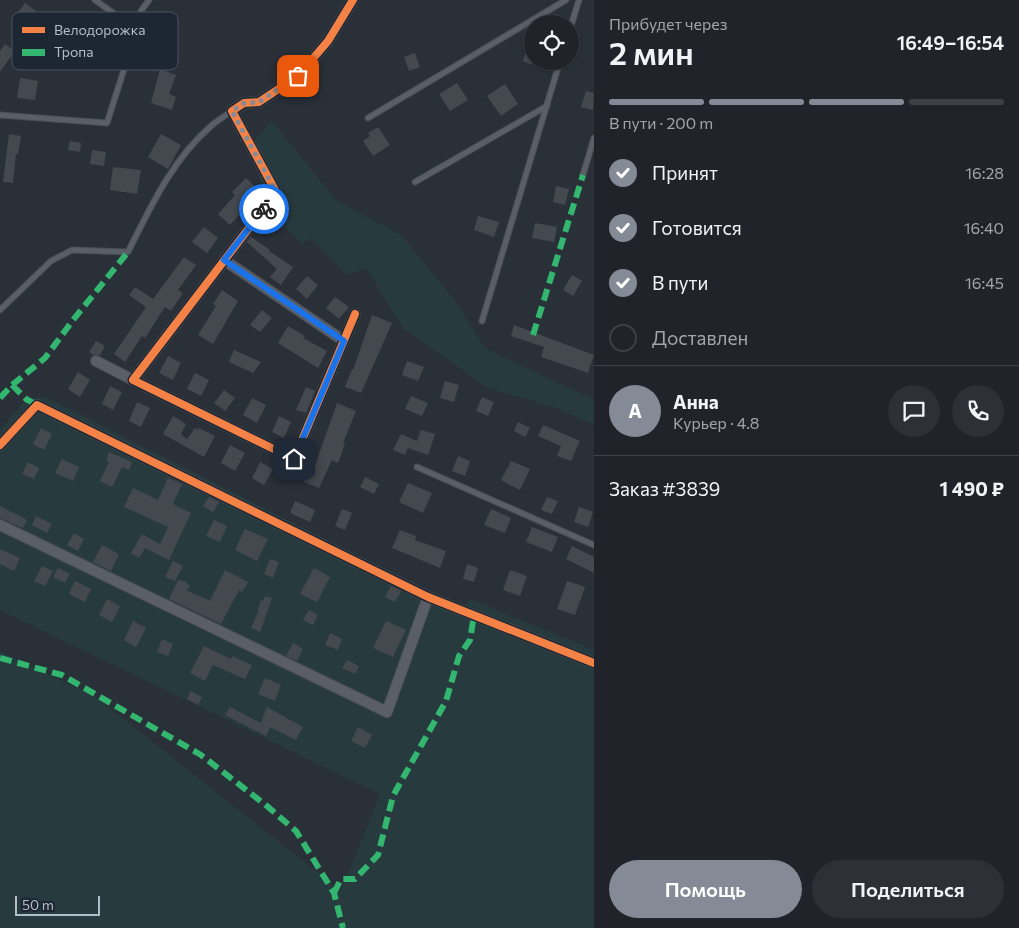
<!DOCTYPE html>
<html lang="ru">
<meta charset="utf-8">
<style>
:root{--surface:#20242a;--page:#2d3036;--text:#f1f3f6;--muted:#a2a4a8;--line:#3d4147;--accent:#848b96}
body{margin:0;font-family:Commissioner,sans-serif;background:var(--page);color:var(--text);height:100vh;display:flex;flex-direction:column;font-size:19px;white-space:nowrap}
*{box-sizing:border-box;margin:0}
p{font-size:16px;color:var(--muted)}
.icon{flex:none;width:28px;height:28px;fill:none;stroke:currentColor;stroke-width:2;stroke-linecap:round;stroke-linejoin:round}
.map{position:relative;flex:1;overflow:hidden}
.drawer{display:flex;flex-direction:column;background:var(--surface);width:425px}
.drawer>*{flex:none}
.controls{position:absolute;left:524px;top:15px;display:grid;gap:10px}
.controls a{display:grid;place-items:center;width:55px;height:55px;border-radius:50%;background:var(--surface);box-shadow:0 1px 4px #0004,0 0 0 1px var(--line);font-size:25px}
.scale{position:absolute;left:15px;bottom:12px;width:85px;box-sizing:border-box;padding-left:5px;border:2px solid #b4bcc9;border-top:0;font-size:14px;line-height:18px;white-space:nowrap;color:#b4bcc9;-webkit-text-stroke:4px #1d2633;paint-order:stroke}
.pin{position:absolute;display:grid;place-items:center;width:42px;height:42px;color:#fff;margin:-21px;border-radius:10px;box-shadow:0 2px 8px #0006}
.courier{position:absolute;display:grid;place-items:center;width:50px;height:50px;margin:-25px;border:4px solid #1a73e8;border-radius:50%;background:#fff;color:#222;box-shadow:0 1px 6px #0007}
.overview em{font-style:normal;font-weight:600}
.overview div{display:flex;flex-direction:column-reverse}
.overview{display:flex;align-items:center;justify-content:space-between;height:85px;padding:0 15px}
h1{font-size:32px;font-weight:600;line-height:38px}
.bar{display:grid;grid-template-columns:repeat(4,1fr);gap:8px 5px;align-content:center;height:60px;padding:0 15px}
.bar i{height:6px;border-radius:4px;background:var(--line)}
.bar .active{background:var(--accent)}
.bar p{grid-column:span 4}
.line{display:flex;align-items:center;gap:12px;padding:0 15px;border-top:1px solid var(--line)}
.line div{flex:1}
.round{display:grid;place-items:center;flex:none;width:52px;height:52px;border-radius:26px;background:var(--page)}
ol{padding:0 15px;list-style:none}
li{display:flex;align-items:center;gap:15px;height:55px}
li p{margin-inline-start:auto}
li .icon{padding:5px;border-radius:50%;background:var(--accent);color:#fff;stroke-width:4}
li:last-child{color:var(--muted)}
li i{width:28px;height:28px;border:2px solid var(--line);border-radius:50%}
.primary-button{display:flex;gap:10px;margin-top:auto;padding:10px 15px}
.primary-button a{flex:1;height:58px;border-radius:30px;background:var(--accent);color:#fff;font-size:20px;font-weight:600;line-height:58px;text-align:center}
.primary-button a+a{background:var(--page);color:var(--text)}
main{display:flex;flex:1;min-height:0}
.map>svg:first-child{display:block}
</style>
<main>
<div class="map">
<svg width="594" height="928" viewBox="0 0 594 928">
<rect width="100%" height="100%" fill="#2a3038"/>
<g fill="#273a3e">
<path d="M272 121 336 200 401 235 453 298 485 348 594 400V425L560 409 488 388 403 328 366 268 347 275 311 238 302 244 279 222 260 182 256 138Z"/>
<path d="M46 397 315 534 464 608 470 599 594 650V928H0V651L96 697 341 891 380 794 0 610V430L26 399Z"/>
</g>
<g fill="#444950">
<path d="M25 3 44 17 47 11 57 16 51 27 56 29 46 50 32 43 37 32 15 17Z"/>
<path d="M531 36 532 37V65L523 61Z"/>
<path d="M5 44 15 51 0 72V51Z"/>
<path d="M415 53 420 67 409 71 404 57Z"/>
<path d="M160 69 176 75 169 94 176 97 172 110 151 103Z"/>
<path d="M20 78 38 81 35 100 17 98Z"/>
<path d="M457 83 468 100 450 111 439 94Z"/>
<path d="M505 84 518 104 501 116 487 96Z"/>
<path d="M586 91 594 93 593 110 581 107Z"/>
<path d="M378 127 390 145 373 156 363 141 370 136 368 133Z"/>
<path d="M9 134 21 136 18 154H16L13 183 3 182Z"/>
<path d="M161 134 181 145 168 169 148 157Z"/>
<path d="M70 141 81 143 80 152 68 150Z"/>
<path d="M92 150 106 152 104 166 90 164Z"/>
<path d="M113 167 141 170 137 194 110 190Z"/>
<path d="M246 178 259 190 238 212 240 214 230 225 218 214 235 195 232 192Z"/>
<path d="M556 186 569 189 565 205 553 202Z"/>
<path d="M478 216 499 222 494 237 474 230Z"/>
<path d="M535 223 557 227 554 242 532 238Z"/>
<path d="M204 227 218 238 207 253 192 242Z"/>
<path d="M251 237 270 250 269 251 293 267 281 285 270 277 277 269 247 242Z"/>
<path d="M184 257 196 265 178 290 183 293 171 311 165 307 145 338 142 336 125 362 114 354 146 307 129 295 135 287 153 299Z"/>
<path d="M572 275 582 281 573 296 563 290Z"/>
<path d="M307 276 318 285 307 299 296 289Z"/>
<path d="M222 290 238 301 213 344 198 335 216 306 213 304Z"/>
<path d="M335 297 349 307 339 319 326 308Z"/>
<path d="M262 310 272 318 260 332 250 325Z"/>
<path d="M372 315 392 323 361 393 345 387 352 369 353 370Z"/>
<path d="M514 325 594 355 588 373 541 357 544 347 511 336Z"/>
<path d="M288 326 305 336 303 338 327 351 318 368 278 343Z"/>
<path d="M96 341 105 346 100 355H93L89 352Z"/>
<path d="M234 350 261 362 253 373 229 362Z"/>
<path d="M168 356 181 363 173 380 159 373Z"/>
<path d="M407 361 424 367 418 381 402 375Z"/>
<path d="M78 372 90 380 80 397 68 389Z"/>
<path d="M195 373 209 380 201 396 187 389Z"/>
<path d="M445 381 459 385 454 402 440 398Z"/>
<path d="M110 386 122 392 113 410 102 404Z"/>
<path d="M306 387 315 391 306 413 296 410Z"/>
<path d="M224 390 235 398 225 411 214 403Z"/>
<path d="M411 396 428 403 422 416 405 409Z"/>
<path d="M482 397 494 402 488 416 476 411Z"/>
<path d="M252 398 266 405 257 423 243 415Z"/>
<path d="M137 402 150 408 141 427 129 421Z"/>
<path d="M337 403 356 411 343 443 345 444 338 463 332 460 319 488 304 482 311 466 314 468Z"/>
<path d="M173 416 186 424 181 434 187 439 195 428 198 430 199 428 215 436 204 457 163 434Z"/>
<path d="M279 416 291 422 284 438 272 432Z"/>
<path d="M518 422 530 428 525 437 514 431Z"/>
<path d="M543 425 580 441 571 461 557 456 561 446 538 436Z"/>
<path d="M41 428 52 434 44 450 33 444Z"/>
<path d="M421 430 435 434 428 455 408 448 405 455 393 450 401 434 417 441Z"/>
<path d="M230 445 245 453 235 471 221 463Z"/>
<path d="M109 452 132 462 129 470 122 467 112 487 100 481 109 462 106 461Z"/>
<path d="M458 456 470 461 465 476 452 471Z"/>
<path d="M62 459 79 467 73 481 55 473Z"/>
<path d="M511 461 530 469 520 490 501 480Z"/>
<path d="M28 462 39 468 34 479 22 474Z"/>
<path d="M260 462 273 469 264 485 252 478Z"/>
<path d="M365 477 379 484 374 494 360 487Z"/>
<path d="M168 478 182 484 173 504 191 513 169 560 145 548 139 558 131 553 142 534 160 544 168 527 124 507 133 488 158 500Z"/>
<path d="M408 483 432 493 423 513 399 502Z"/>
<path d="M209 497 219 502 213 512 203 506Z"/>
<path d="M547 497 558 501 552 514 541 510Z"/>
<path d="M295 501 315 510 310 522 290 513Z"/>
<path d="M0 506 27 520 23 528 0 518Z"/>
<path d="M579 507 593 512 588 527 574 522Z"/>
<path d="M342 509 352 513 345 530 335 526Z"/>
<path d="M491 509 511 518 505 533 484 525Z"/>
<path d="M36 516 52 524 47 533 32 525Z"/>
<path d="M214 520 227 526 220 542 206 536Z"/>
<path d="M532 527 558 537 552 552 526 542Z"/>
<path d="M245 529 268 539 257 561 235 550Z"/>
<path d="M400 530 416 536 415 540 446 551 440 568 392 548Z"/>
<path d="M74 533 84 539 78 551 67 545Z"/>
<path d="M102 545 119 554 111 571 93 562Z"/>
<path d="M572 546 594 557V573L566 559Z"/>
<path d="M0 549 20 558 14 571 0 564Z"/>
<path d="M270 559 279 562 273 578 264 574Z"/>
<path d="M173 561 183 566 175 581 165 577Z"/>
<path d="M467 564 478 568 474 582 463 579Z"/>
<path d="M42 566 53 571 45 586 34 581Z"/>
<path d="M58 568 70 574 65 583 53 577Z"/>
<path d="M314 568 330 577 317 602 300 594Z"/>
<path d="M225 570 248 582 242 592 239 590 221 624 169 599 178 580 185 581 190 586 186 590 210 601Z"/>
<path d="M510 570 527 576 520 596 503 590Z"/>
<path d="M75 581 91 589 85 602 69 594Z"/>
<path d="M567 581 585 587 575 615 557 609Z"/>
<path d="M391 586 401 591 395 602 385 597Z"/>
<path d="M265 596 272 598 260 632 251 628 259 610H258L261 600 263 601Z"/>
<path d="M107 599 120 606 112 622 99 615Z"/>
<path d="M309 610 318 615 313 625 303 620Z"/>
<path d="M133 621 146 628 136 647 124 640Z"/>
<path d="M386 621 406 630 393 657 373 648Z"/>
<path d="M330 633 342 639 338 650 325 645Z"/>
<path d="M162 639 173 644 168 656 157 652Z"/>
<path d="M293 643 303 649 297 661 286 656Z"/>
<path d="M204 646 231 659 232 656 252 665 245 679 213 665 205 681 190 673Z"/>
<path d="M347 660 359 666 355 674 342 668Z"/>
<path d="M265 678 281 685 275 701 258 694Z"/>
<path d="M191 691 202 697 198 705 187 699Z"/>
<path d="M230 707 261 723 267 707 303 727 296 740 270 727 266 736 225 715Z"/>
<path d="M358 727 372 735 365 748 351 741Z"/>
</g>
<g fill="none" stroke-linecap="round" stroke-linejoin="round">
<defs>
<g id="service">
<path d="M95 0 116 15 140 19"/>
<path d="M570 29 579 0"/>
<path d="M0 115 107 123 140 19 141 11 149 0"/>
<path d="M368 118 566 0"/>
<path d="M583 175 594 138"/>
<path d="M415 182 547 106"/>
<path d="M0 310 51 261 72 250 128 252C150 208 172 160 210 127 216 121 225 116 232 111"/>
<path d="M482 321 560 61"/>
<path d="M417 467 594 545"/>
</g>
<g id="minor">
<path d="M353 0 328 41 298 76 259 102 244 103 232 111 275 190 265 207 133 380 294 459 355 314"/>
<path d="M224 260 344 341"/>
<path d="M96 361 133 380"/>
<path d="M0 445 37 405 428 597 594 663"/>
<path d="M0 525 387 712 428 597"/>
</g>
</defs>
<use href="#service" stroke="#484c53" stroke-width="7"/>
<use href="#minor" stroke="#484c53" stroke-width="12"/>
<use href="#service" stroke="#5a5e66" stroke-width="5"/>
<use href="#minor" stroke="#5a5e66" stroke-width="10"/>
<g stroke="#33b770" stroke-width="6" stroke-dasharray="12 6" stroke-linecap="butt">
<path d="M533 335 583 175"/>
<path d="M12 385 26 399 37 405"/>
<path d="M0 398 12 385 45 358 73 320 128 252"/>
<path d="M0 658 62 675 201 755 267 806 296 831 334 893 343 928"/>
<path d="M334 893 341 879H355L378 855 393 796 446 701 459 656 470 640 474 615"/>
</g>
<defs>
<g id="cycleway">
<path d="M353 0 328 41 298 76 259 102 244 103 232 111 275 190 265 207 133 380 294 459 355 314"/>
<path d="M0 445 37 405 428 597 594 663"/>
</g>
</defs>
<use href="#cycleway" stroke="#1d2633" stroke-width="11"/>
<use href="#cycleway" stroke="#f48246" stroke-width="8"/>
</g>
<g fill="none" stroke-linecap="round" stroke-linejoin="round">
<path stroke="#848b96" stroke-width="5" stroke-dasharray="0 9" d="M264 209 275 190 232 111 244 103 259 102 298 76"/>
<path stroke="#1a73e8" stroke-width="6" d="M264 209 224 260 344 341 294 459"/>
</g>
<rect x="12" y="12" width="166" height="58" rx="8" fill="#1d2633" stroke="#4a5360" stroke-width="1"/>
<rect x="22" y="27" width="23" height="6" fill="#f48246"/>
<rect x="22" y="49" width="23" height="7" fill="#33b770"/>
<g font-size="14" fill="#b4bcc9">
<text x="54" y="35">Велодорожка</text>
<text x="54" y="57">Тропа</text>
</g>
</svg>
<div class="controls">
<a><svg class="icon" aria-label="locate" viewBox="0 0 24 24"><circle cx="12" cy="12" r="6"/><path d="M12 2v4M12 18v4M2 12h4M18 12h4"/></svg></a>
</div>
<div class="scale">50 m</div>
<div class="pin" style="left:298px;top:76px;background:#ea580c"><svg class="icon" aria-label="bag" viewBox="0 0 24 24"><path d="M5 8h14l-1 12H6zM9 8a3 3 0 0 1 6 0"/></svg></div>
<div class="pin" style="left:294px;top:459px;background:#1f2937"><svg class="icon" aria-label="home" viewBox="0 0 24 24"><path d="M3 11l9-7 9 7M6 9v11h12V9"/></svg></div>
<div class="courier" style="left:264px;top:209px"><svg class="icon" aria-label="bike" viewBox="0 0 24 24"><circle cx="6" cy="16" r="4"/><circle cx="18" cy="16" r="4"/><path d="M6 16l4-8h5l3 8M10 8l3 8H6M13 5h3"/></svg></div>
</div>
<section class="drawer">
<div class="overview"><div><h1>2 мин</h1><p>Прибудет через</p></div><em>16:49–16:54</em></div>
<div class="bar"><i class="active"></i><i class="active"></i><i class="active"></i><i></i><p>В пути · 200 m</p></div>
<ol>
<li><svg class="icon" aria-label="check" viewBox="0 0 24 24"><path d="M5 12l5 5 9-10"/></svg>Принят<p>16:28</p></li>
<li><svg class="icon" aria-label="check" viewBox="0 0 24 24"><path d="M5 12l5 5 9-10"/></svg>Готовится<p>16:40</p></li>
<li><svg class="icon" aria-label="check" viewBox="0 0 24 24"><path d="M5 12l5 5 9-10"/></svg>В пути<p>16:45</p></li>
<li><i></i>Доставлен</li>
</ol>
<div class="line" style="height:90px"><b class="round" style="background:var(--accent);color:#fff">А</b><div><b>Анна</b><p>Курьер · 4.8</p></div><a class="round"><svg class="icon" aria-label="chat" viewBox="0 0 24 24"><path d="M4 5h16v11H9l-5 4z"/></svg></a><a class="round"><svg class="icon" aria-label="phone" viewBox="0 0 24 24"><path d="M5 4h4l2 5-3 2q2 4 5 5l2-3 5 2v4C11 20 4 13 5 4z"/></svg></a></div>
<div class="line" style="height:65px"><div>Заказ #3839</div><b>1 490 ₽</b></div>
<div class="primary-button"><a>Помощь</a><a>Поделиться</a></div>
</section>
</main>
